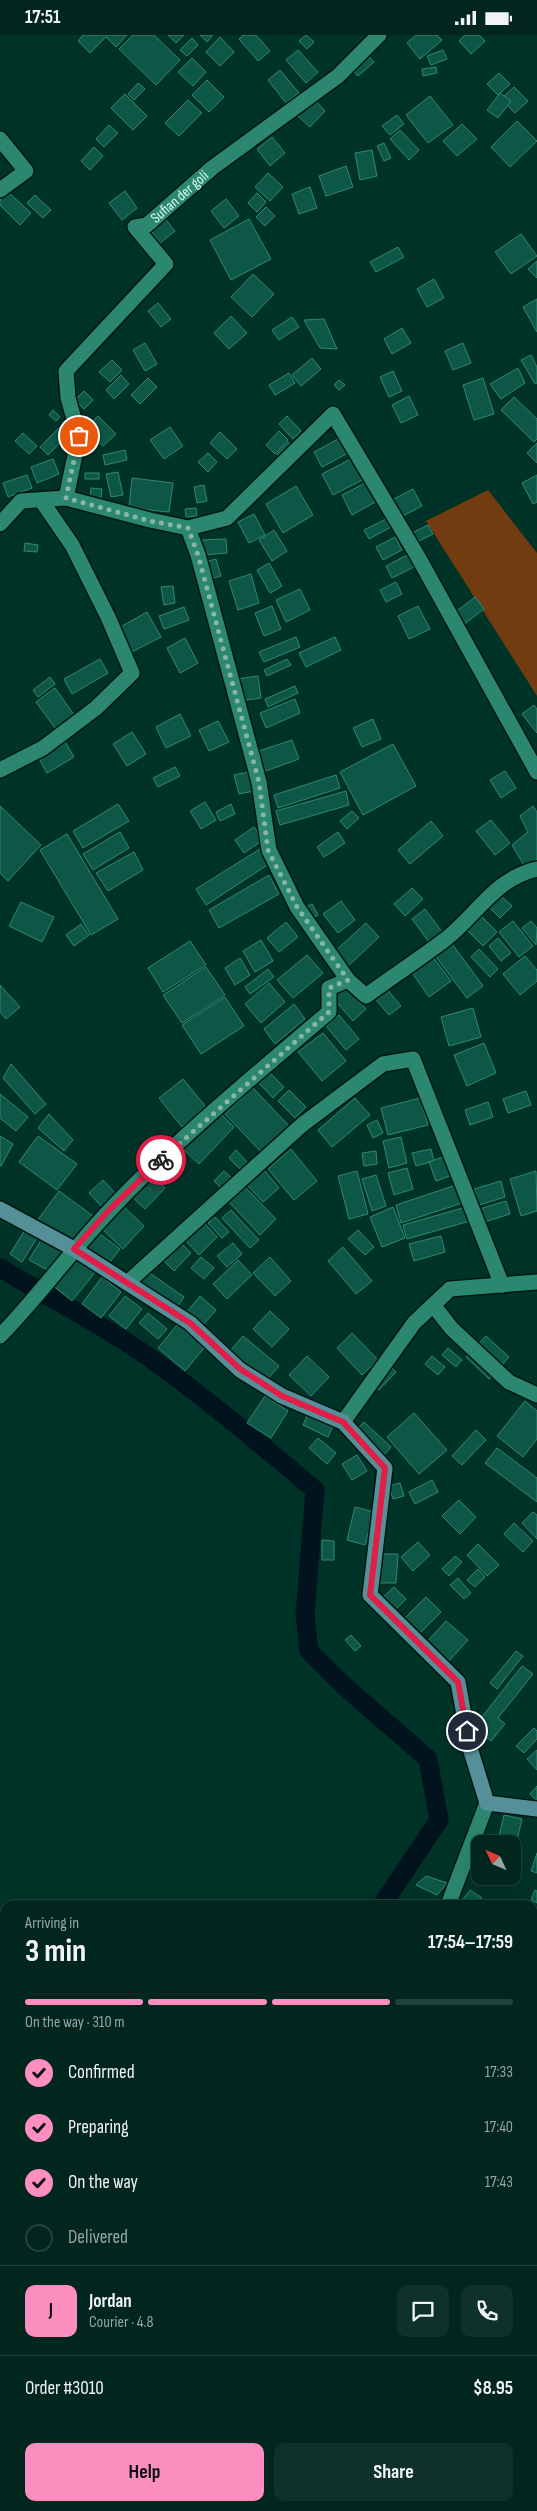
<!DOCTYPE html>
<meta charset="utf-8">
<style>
:root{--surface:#00261e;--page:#0e322b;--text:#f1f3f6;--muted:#95a5a4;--line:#22433c;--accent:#fd8ec0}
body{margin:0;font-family:"Sofia Sans Condensed",sans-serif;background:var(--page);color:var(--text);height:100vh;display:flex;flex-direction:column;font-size:19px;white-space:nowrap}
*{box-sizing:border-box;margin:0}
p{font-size:16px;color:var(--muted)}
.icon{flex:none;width:28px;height:28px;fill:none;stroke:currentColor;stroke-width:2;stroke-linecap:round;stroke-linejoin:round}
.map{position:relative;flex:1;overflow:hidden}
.drawer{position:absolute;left:0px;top:1865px;width:538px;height:611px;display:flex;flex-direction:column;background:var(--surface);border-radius:15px 15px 0 0;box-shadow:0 5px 20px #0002,0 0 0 1px var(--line)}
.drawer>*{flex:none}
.needle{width:32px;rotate:314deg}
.fabs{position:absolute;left:471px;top:1800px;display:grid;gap:10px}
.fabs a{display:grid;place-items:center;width:50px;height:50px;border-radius:10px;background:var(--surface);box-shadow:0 5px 20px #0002,0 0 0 1px var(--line);font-size:25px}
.pin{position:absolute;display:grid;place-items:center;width:42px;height:42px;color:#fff;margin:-21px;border:2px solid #fff;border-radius:50%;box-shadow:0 1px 5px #0007}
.courier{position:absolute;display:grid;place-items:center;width:50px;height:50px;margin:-25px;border:4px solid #e11d48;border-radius:50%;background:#fff;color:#222;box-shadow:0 1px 6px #0007}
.summary em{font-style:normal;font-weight:700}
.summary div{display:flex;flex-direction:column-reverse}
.summary{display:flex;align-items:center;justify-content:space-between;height:85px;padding:0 25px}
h1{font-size:32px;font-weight:700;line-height:38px}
.bar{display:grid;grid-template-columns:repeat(4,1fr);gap:8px 5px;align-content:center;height:60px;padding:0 25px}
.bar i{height:6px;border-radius:4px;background:var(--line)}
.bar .active{background:var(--accent)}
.bar p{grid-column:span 4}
.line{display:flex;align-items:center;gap:12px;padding:0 25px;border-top:1px solid var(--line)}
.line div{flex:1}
.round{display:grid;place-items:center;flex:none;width:52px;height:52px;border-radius:10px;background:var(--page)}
ol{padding:0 25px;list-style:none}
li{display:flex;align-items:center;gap:15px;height:55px}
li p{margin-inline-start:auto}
li .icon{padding:5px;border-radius:50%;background:var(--accent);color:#111;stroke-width:4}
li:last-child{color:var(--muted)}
li i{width:28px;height:28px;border:2px solid var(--line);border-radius:50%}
.cta{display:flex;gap:10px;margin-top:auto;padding:10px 25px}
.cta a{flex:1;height:58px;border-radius:10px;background:var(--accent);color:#111;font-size:20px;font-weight:700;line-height:58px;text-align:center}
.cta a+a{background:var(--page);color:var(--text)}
.status{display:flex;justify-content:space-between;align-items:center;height:35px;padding:0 25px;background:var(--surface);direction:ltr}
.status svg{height:14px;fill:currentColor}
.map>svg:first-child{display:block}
</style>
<div class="status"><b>17:51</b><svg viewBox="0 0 49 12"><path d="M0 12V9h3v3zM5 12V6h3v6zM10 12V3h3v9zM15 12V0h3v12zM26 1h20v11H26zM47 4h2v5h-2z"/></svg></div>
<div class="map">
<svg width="537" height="2476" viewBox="0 0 537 2476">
<rect width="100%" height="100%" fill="#003328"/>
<path fill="#733b10" d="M488 455 537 518V661L426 486Z"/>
<g fill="#01131d">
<path d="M0 1892H5V1969L0 1970Z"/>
<path d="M533 2146 537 2149V2210L533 2205Z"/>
</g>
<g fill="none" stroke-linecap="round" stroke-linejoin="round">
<g stroke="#01131d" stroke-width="19">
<path d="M0 1233C50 1263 102 1289 150 1323 207 1364 261 1409 315 1455L305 1580 309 1616 342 1649 428 1724 439 1785 382 1870"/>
<path d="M532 2254 537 2245"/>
<path d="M443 2476 445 2471"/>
</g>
</g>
<g fill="#0e5746" stroke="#2f8972">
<path d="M83 0H127L116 12 106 2 90 18 78 6Z"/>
<path d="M133 0H154L180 25 156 50 119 14Z"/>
<path d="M168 0H184L176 8Z"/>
<path d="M200 0H213L207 7Z"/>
<path d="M243 0H256L270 16 258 26 239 4Z"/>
<path d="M306 0 314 7 307 14 299 6Z"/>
<path d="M416 0H437L442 5 420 24 407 8Z"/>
<path d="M465 0H479L485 6 471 19 459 6Z"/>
<path d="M220 2 234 17 220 31 206 17Z"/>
<path d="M192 3 198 10 187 21 180 15Z"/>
<path d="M298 15 318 37 306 48 286 25Z"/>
<path d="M443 15 447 24 431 30 427 21Z"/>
<path d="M367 20 374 27 358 41 351 34Z"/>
<path d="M192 23 206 37 193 51 178 37Z"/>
<path d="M436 32 437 38 423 41 422 34Z"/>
<path d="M280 35 299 58 286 68 268 45Z"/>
<path d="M499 38 510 49 498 60 487 49Z"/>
<path d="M207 45 224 62 209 77 192 60Z"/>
<path d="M138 48 145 54 134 65 128 59Z"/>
<path d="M514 52 528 66 515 78 501 64Z"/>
<path d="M500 58 511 66 498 83 487 75Z"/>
<path d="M125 59 147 81 133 95 111 73Z"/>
<path d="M430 61 453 90 428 108 406 80Z"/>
<path d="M314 64 325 76 310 92 298 81Z"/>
<path d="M188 65 202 78 179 101 165 88Z"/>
<path d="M397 80 404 89 390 100 382 91Z"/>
<path d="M517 86 537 106 510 132 491 112Z"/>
<path d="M462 89 477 104 457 121 443 106Z"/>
<path d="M109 90 118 98 104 112 96 104Z"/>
<path d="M400 95 419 115 409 125 390 104Z"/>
<path d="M272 102 285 118 270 131 257 114Z"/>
<path d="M384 108 391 123 384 126 377 111Z"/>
<path d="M94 112 103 121 90 135 81 126Z"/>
<path d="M372 115 377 141 360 145 355 118Z"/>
<path d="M346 131 353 152 326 161 319 141Z"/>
<path d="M268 138 283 152 270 166 255 152Z"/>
<path d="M310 152 317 173 299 179 292 159Z"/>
<path d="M125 156 137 173 122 185 109 168Z"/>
<path d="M8 157 31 178 20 190 0 170V165Z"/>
<path d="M257 158 266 167 257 177 248 168Z"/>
<path d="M35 160 51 175 43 183 27 168Z"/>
<path d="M226 164 239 181 224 193 211 176Z"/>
<path d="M266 172 275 181 265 191 256 182Z"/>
<path d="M162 180 175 196 160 208 147 191Z"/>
<path d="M249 184 271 224 231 245 210 205Z"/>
<path d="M521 199 537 221 511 239 495 217Z"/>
<path d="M398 212 404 222 376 237 370 227Z"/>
<path d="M537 226V243L528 234Z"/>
<path d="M253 239 274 259 252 282 231 262Z"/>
<path d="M434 244 444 263 427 272 417 254Z"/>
<path d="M537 264V297L523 272Z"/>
<path d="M158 268 171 284 161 292 148 276Z"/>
<path d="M231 281 247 298 229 314 214 298Z"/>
<path d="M292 282 299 292 279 305 272 295Z"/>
<path d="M324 284 337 314 320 313 304 285Z"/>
<path d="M402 293 411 308 392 319 384 304Z"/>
<path d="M145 308 157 329 145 336 133 315Z"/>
<path d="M463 308 471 328 453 335 445 316Z"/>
<path d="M531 320 537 332V348L535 349 521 325Z"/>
<path d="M312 323 321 334 301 351 292 340Z"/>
<path d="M112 325 122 335 110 347 99 337Z"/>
<path d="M518 333 525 348 501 364 490 349Z"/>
<path d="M393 336 402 356 389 362 380 342Z"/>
<path d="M289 338 295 348 275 360 269 350Z"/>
<path d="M121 340 129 349 114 364 106 355Z"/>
<path d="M148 343 157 352 140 369 131 360Z"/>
<path d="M483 343 494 379 474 385 463 350Z"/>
<path d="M339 345 345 350 339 355 334 350Z"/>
<path d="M84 356 93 365 84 374 75 365Z"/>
<path d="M409 361 418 380 401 388 392 370Z"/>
<path d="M514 362 537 384V404L534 407 501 375Z"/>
<path d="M53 375 60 382 56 386 49 380Z"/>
<path d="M98 381 116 399 103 411 85 394Z"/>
<path d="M287 381 301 396 293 404 279 389Z"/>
<path d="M63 389 71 397 48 420 40 412Z"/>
<path d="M170 392 183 411 164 424 150 405Z"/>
<path d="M279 396 288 405 275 419 266 410Z"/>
<path d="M220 397 237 414 227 424 210 408Z"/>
<path d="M23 398 37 411 29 419 15 406Z"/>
<path d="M342 402 350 417 322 432 314 417Z"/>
<path d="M288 407 295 414 284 426 277 419Z"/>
<path d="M537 408V428L527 418Z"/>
<path d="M125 415 127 425 105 430 103 420Z"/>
<path d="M208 418 217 427 208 437 198 427Z"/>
<path d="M353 423 364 444 333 460 322 439Z"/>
<path d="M53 424 59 439 37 448 31 432Z"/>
<path d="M118 437 123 460 111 462 106 439Z"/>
<rect x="85" y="438" width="14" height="6"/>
<path d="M27 440 32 453 8 462 3 448Z"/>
<path d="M537 440V467L533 469 522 448Z"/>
<path d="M132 443 173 448 169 477 129 473Z"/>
<path d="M369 446 379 465 352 480 342 460Z"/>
<path d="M204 450 207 466 197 468 194 452Z"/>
<path d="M296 451 313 480 283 498 266 469Z"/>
<path d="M91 453 102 454 101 463H90Z"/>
<path d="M413 454 422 471 395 485 386 468Z"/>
<path d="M196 473 197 481 186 482 185 474Z"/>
<path d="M254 479 265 500 249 508 238 487Z"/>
<path d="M386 484 391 492 369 504 364 495Z"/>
<path d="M428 490 433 499 415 508 410 499Z"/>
<path d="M274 495 287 516 272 526 259 505Z"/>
<path d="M395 502 402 515 383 525 376 512Z"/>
<path d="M226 504 227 518 202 520V505Z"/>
<path d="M25 508 38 510 37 517 24 516Z"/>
<path d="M415 516 422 528 392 543 386 531Z"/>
<path d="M216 524 221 541 209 544 205 527Z"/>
<path d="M269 528 282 551 270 558 257 535Z"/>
<path d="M251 539 259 568 238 575 229 546Z"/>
<path d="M396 547 402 559 386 567 380 555Z"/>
<path d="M173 551 175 568 164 570 161 552Z"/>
<path d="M300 554 310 575 286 587 276 565Z"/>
<path d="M475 562 484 574 458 594 449 582Z"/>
<path d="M272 571 281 594 264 601 255 578Z"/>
<path d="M418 571 430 594 409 604 398 581Z"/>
<path d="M184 572 189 585 164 594 159 581Z"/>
<path d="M147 577 161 602 130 618 117 594Z"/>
<path d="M296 602 300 612 264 627 259 617Z"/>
<path d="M335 602 341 615 306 632 299 618Z"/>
<path d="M185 603 198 628 180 638 167 613Z"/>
<path d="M100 624 108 638 72 659 64 644Z"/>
<path d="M287 624 291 630 267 641 264 635Z"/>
<path d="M258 641 261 663 240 666 237 644Z"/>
<path d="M50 642 55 649 38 662 33 655Z"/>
<path d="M295 651 298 658 268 672 265 664Z"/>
<path d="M55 653 77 684 58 697 36 667Z"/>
<path d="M295 664 300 678 266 693 260 678Z"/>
<path d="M534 670 537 674V698L522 679Z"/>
<path d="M180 679 191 701 166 713 156 692Z"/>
<path d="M373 684 381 704 362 712 353 693Z"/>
<path d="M218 686 229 707 209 716 199 695Z"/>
<path d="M132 697 146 719 127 731 113 709Z"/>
<path d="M64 705 74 722 47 738 37 720Z"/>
<path d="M292 705 299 724 263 737 256 717Z"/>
<path d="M393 709 416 751 363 780 340 737Z"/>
<path d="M175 732 180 741 158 752 153 743Z"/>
<path d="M505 736 516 753 501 763 490 745Z"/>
<path d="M249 737 254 756 239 759 234 740Z"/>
<path d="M336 740 340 753 278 773 274 760Z"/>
<path d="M346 756 349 770 280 790 276 776Z"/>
<path d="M205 767 216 785 201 794 190 776Z"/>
<path d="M118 769 129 786 83 813 73 796Z"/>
<path d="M231 769 235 779 220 786 216 777Z"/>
<path d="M0 771 41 810 8 846 0 838Z"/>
<path d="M533 771 537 777V824L525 832 512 810 528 797 520 781Z"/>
<path d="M352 776 359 783 347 794 340 786Z"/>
<path d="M491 785 510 808 495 820 476 796Z"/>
<path d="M431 786 443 801 410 829 398 815Z"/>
<path d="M254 792 263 805 244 818 235 805Z"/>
<path d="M120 797 129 813 93 835 83 819Z"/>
<path d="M338 797 345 808 324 822 317 812Z"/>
<path d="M67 799 118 884 91 900 40 815Z"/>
<path d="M260 814 269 829 206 870 196 854Z"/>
<path d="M134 817 143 835 108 856 96 838Z"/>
<path d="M269 840 279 859 219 893 209 875Z"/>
<path d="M412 853 423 864 405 881 394 869Z"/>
<path d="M498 858 512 871 500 883 487 870Z"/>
<path d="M341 866 355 885 338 898 323 879Z"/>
<path d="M21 867 54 882 42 907 9 891Z"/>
<path d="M312 869 318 880 310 884 304 873Z"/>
<path d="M425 874 442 897 429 907 412 884Z"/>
<path d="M480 880 497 897 483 911 466 894Z"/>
<path d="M513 886 533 911 519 922 499 897Z"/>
<path d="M531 886 537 893 536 910 522 893Z"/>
<path d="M286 887 298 902 279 917 267 903Z"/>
<path d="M366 888 379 902 345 934 332 919Z"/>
<path d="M81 889 89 900 74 911 66 900Z"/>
<path d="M498 903 511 918 501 926 489 911Z"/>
<path d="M261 905 273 926 255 937 243 916Z"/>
<path d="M190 906 206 930 163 957 148 933Z"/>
<path d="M450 906 483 951 467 963 433 918Z"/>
<path d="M479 914 498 934 490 942 471 922Z"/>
<path d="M307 920 323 938 293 963 277 945Z"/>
<path d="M432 921 451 946 429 962 411 936Z"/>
<path d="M525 921 537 935V946L520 960 503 939Z"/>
<path d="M240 923 250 940 235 950 225 933Z"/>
<path d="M206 932 225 960 182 988 163 960Z"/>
<path d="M268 934 274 942 250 959 245 952Z"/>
<path d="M269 948 285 967 261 988 245 969Z"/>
<path d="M0 950 20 972 6 984 0 977Z"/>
<path d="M346 952 366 974 353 986 333 963Z"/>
<path d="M385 952 401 971 389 980 373 961Z"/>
<path d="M225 962 244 991 201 1019 182 990Z"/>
<path d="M294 969 305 984 275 1009 264 994Z"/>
<path d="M473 973 481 1002 449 1011 441 982Z"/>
<path d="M339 980 359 1004 346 1015 326 991Z"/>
<path d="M323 998 346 1026 322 1046 298 1017Z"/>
<path d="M484 1008 496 1038 467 1051 454 1020Z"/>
<path d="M11 1029 46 1069 35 1079 3 1043Z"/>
<path d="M267 1035 284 1052 273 1063 256 1045Z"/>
<path d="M183 1044 206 1072 182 1092 159 1063Z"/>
<path d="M253 1053 291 1093 264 1120 225 1079Z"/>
<path d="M289 1055 306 1072 295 1083 278 1066Z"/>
<path d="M526 1056 531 1070 508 1078 503 1064Z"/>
<path d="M0 1059 28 1082 16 1096 0 1083Z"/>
<path d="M355 1063 370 1080 332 1112 318 1095Z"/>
<path d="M420 1063 428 1090 388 1100 381 1073Z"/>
<path d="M488 1067 493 1082 470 1090 465 1075Z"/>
<path d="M219 1077 234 1092 199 1129 184 1115Z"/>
<path d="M49 1079 73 1105 64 1116 38 1093Z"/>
<path d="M377 1085 383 1098 373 1103 367 1090Z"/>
<path d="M0 1101 13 1109 1 1131H0Z"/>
<path d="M38 1101 77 1129 57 1155 19 1127Z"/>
<path d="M401 1102 407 1128 389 1133 383 1106Z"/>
<path d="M291 1114 317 1146 294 1165 268 1134Z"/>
<path d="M431 1114 434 1126 416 1131 412 1118Z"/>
<path d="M236 1115 249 1129 242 1136 229 1123Z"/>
<path d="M376 1116 377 1129 364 1131 362 1118Z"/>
<path d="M448 1120 455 1139 436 1146 429 1127Z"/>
<path d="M407 1133 413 1154 394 1160 388 1138Z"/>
<path d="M264 1135 279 1153 263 1167 247 1150Z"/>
<path d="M224 1136 234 1145 224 1156 214 1146Z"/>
<path d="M357 1136 368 1179 349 1184 338 1141Z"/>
<path d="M536 1136 537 1176 521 1181 510 1144Z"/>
<path d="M376 1140 386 1171 372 1176 362 1144Z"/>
<path d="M153 1141 165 1153 145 1174 133 1163Z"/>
<path d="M103 1145 117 1160 103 1173 89 1158Z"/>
<path d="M501 1146 505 1162 479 1170 474 1154Z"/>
<path d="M456 1150 462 1168 401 1188 396 1170Z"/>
<path d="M244 1151 276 1184 260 1200 228 1166Z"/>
<path d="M59 1156 93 1181 71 1211 37 1186Z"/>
<path d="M506 1166 510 1179 484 1187 480 1174Z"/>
<path d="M122 1170 144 1191 123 1214 101 1193Z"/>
<path d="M393 1172 405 1203 382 1212 370 1182Z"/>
<path d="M466 1172 470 1186 407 1204 403 1190Z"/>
<path d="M231 1175 259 1205 250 1213 222 1183Z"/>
<path d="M215 1182 229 1197 222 1203 208 1188Z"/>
<path d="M204 1188 217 1202 199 1220 186 1206Z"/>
<path d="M25 1195 37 1203 22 1227 10 1219Z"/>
<path d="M358 1195 374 1212 365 1220 348 1204Z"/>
<path d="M97 1197 120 1214 106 1232 83 1214Z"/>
<path d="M441 1201 445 1217 414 1226 409 1209Z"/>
<path d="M41 1205 62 1217 51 1237 29 1225Z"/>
<path d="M180 1207 191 1218 174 1236 163 1225Z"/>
<path d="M233 1208 242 1219 227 1232 217 1221Z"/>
<path d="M343 1212 372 1246 356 1259 328 1226Z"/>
<path d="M75 1220 96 1236 72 1266 52 1250Z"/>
<path d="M201 1222 214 1233 204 1244 191 1233Z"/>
<path d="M270 1222 291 1246 275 1261 253 1238Z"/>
<path d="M238 1225 252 1240 227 1264 213 1249Z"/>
<path d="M147 1236 184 1262 175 1275 138 1249Z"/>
<path d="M102 1242 121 1257 101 1283 82 1269Z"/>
<path d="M125 1261 142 1274 126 1294 109 1281Z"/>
<path d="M200 1261 216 1275 202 1291 186 1278Z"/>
<path d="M270 1276 289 1294 272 1312 253 1294Z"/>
<path d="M148 1278 167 1294 158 1304 139 1288Z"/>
<path d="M178 1289 205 1312 185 1336 158 1313Z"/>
<path d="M352 1298 378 1325 362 1340 337 1313Z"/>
<path d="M243 1301 279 1331 266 1346 230 1316Z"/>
<path d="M486 1301 509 1322 489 1344 466 1322Z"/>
<path d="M448 1313 462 1325 456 1332 442 1320Z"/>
<path d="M307 1321 329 1342 311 1361 289 1340Z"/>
<path d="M432 1321 445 1332 438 1340 425 1329Z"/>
<path d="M390 1331 396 1337 379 1355 373 1349Z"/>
<path d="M265 1361 288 1376 271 1403 247 1388Z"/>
<path d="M525 1366 537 1376V1404L523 1422 497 1401Z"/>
<path d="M414 1378 447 1415 419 1439 387 1402Z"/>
<path d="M308 1379 333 1391 328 1402 303 1390Z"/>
<path d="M364 1387 391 1412 384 1420 356 1395Z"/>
<path d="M476 1395 486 1405 462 1430 452 1421Z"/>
<path d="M318 1403 336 1418 327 1429 309 1413Z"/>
<path d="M497 1413 537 1443V1467L485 1428Z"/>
<path d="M357 1420 367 1436 352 1445 342 1429Z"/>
<path d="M432 1445 438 1457 415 1469 409 1457Z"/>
<path d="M400 1448 404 1461 393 1464 389 1451Z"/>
<path d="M459 1465 476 1482 460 1499 442 1481Z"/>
<path d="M355 1472 374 1477 365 1510 347 1505Z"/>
<path d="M533 1477 537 1480V1504L522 1488Z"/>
<path d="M514 1488 533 1506 523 1517 504 1499Z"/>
<path d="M322 1505 334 1506V1525H322Z"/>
<path d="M418 1507 430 1520 413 1536 401 1522Z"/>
<path d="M478 1509 499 1530 487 1541 467 1520Z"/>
<path d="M382 1519H398L396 1548H380Z"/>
<path d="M455 1521 462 1527 449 1541 442 1534Z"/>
<path d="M478 1534 485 1542 475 1552 467 1545Z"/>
<path d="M458 1543 471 1558 464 1564 450 1550Z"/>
<path d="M394 1552 406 1564 393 1577 381 1564Z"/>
<path d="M426 1562 441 1577 419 1599 404 1584Z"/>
<path d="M446 1586 468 1605 448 1627 426 1608Z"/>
<path d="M351 1600 361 1611 355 1616 345 1605Z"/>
<path d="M516 1616 523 1621 497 1654 490 1648Z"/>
<path d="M522 1631 533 1639 498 1683 505 1689 491 1706 474 1692Z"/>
<path d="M534 1693 537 1696V1704L524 1718 516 1711Z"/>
<path d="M537 1715V1735L527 1724Z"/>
<path d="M537 1751V1766L530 1759Z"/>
<path d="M504 1780 522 1784 512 1826V1809H497Z"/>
<path d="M537 1818V1838L531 1836Z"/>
<path d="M426 1841 447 1848 437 1860 416 1850Z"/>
<path d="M470 1855 482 1863 477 1870H465L461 1867Z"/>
<path d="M535 1855 537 1856V1868L531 1865Z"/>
<path d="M532 1990 537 1993V2014L532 2011Z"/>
<path d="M537 2062V2080L532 2076V2069Z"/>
<path d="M0 2089 5 2096V2113L0 2117Z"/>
<path d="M200 2471H209L213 2476H193Z"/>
</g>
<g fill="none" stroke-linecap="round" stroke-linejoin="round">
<defs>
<g id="street">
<path d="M0 104 26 136 0 155"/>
<path id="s1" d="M66 463 79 401 68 363 66 336 166 229 135 192 147 190 212 133 338 41 379 0"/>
<path d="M0 489 21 466 66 463 150 485 188 493 227 483 333 379 417 520 537 737"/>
<path d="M188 493 198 520 259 747 269 815 297 872 348 945"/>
<path d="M0 735 43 713 96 673 132 638 108 582 72 510 41 465"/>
<path d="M127 1248 303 1089 383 1029 413 1024 502 1250"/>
<path d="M433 1270 452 1294 509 1347 537 1360"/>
<path d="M0 1301C39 1261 71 1216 110 1175 177 1104 254 1041 329 977V953L348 945 366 961C393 941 421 923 447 903 478 878 496 843 537 834"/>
<path d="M343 1387 414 1288 450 1254 537 1247"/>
<path d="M448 1870 487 1768"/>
<path d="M0 2073 5 2079"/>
<path d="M286 2476 292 2471"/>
</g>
<path id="secondary" d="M0 1174 74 1214 190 1288 240 1335 282 1361 343 1387 385 1433 370 1560 458 1647 470 1713 487 1768 537 1774"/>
</defs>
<use href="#street" stroke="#001812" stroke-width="18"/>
<use href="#secondary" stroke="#001812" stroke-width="18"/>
<use href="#street" stroke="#2c8770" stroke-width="15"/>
<use href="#secondary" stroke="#559099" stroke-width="15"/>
</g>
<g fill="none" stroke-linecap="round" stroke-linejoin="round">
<path stroke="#89b6a9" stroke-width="5" stroke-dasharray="0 9" d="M79 401 66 463 150 486 188 493 198 520 259 747 268 815 297 872 348 945 329 953V977L161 1125"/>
<path stroke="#e11d48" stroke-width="6" d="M161 1125 110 1174 74 1214 190 1288 240 1334 282 1361 343 1387 385 1433 370 1560 458 1647 467 1696"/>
</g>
<g text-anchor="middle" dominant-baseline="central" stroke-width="5" stroke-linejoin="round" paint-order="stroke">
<g font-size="15" fill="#d3fcef" stroke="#001812">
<text stroke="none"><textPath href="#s1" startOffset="380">Sufian der goli</textPath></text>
</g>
</g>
</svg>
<div class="fabs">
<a><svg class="needle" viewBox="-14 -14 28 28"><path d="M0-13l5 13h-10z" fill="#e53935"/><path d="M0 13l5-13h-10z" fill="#95a5a4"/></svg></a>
</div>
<div class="pin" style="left:79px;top:401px;background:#ea580c"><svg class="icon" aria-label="bag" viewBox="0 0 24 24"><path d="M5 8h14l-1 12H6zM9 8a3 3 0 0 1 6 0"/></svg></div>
<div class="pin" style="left:467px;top:1696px;background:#1f2937"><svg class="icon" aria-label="home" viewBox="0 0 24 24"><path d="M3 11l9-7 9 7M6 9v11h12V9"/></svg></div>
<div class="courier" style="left:161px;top:1125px"><svg class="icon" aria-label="bike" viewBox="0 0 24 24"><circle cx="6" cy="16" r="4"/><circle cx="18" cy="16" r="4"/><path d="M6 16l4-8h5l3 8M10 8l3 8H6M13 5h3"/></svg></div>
<section class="drawer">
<div class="summary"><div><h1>3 min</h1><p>Arriving in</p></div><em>17:54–17:59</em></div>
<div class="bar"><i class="active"></i><i class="active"></i><i class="active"></i><i></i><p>On the way · 310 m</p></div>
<ol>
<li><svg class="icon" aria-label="check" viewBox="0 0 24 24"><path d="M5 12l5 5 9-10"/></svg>Confirmed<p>17:33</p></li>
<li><svg class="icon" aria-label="check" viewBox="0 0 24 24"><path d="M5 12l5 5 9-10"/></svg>Preparing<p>17:40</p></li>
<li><svg class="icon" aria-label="check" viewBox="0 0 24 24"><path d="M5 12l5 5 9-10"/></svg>On the way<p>17:43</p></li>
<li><i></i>Delivered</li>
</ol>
<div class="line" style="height:90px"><b class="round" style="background:var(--accent);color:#111">J</b><div><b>Jordan</b><p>Courier · 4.8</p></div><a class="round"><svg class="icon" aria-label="chat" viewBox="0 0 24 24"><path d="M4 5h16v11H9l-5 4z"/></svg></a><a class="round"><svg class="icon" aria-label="phone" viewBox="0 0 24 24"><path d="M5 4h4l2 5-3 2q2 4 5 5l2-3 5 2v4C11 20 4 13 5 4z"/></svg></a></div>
<div class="line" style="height:65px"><div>Order #3010</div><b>$8.95</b></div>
<div class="cta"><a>Help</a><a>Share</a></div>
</section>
</div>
